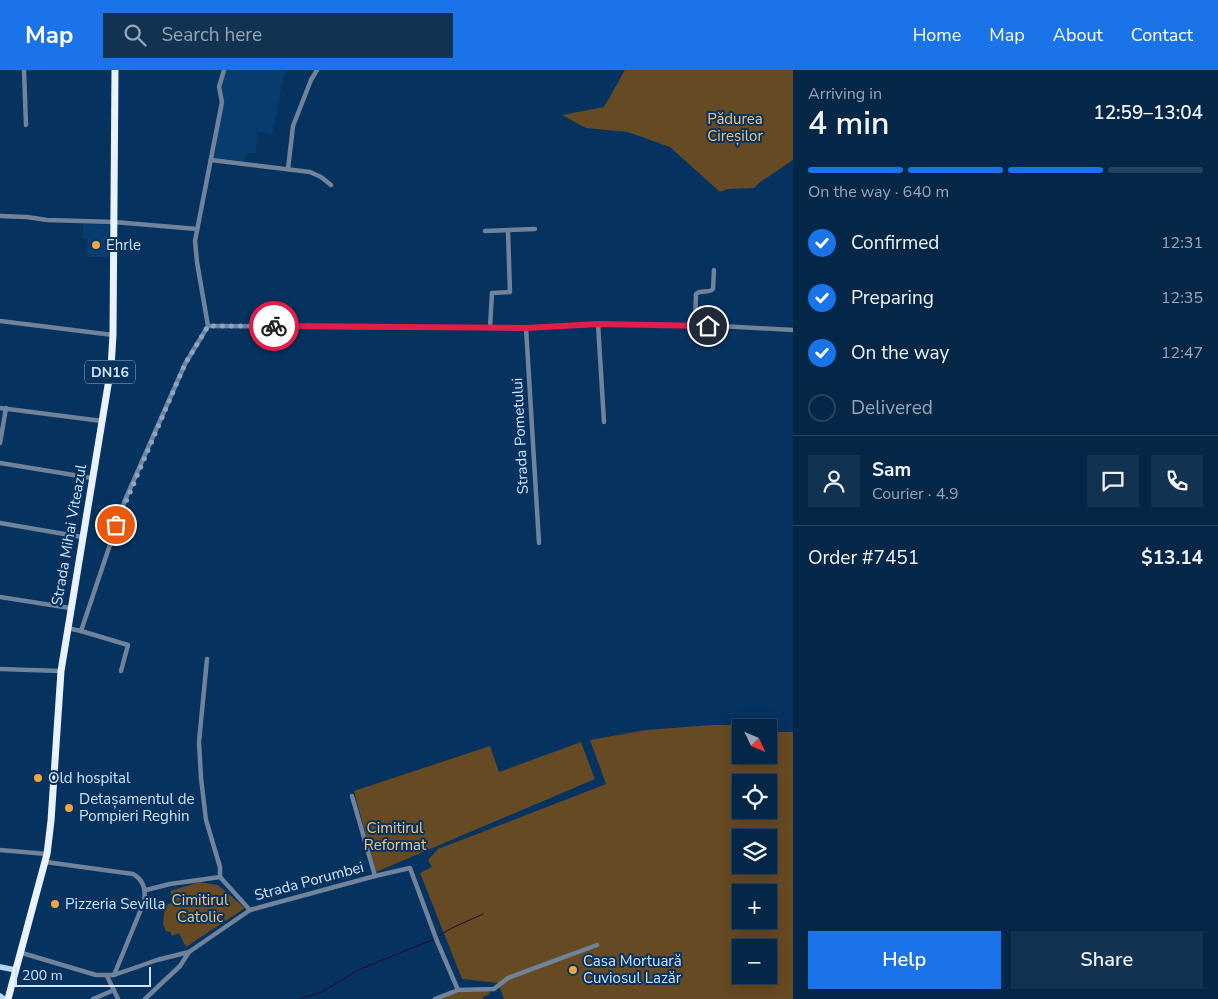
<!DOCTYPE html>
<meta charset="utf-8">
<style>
:root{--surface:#042647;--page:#123252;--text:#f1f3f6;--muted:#97a5b4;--line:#254360;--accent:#1a73e8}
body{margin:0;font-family:"Nunito Sans",sans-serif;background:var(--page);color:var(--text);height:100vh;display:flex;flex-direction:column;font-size:19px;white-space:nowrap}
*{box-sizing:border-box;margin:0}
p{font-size:16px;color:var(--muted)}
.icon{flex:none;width:28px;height:28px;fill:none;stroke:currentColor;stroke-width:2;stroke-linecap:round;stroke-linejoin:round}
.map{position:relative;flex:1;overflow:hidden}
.panel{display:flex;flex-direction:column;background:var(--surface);width:425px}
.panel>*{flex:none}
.needle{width:32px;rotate:134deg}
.controls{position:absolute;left:732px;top:649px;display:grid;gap:10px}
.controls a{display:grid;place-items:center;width:45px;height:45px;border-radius:0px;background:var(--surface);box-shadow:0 2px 12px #0003,0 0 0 1px var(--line);font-size:25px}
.scale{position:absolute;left:15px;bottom:12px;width:136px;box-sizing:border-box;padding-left:5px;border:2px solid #d1e4fa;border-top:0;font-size:14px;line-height:18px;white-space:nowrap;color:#d1e4fa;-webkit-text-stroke:4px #05325f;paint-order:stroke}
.pin{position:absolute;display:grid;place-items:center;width:42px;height:42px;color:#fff;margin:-21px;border:2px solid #fff;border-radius:50%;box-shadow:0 1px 5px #0007}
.courier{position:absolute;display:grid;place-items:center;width:50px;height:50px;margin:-25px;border:4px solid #e11d48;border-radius:50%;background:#fff;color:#222;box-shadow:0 1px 6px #0007}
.headline em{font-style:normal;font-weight:600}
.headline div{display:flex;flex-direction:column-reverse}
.headline{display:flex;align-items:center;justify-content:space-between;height:85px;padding:0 15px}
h1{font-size:32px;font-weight:600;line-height:38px}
.bar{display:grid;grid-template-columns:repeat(4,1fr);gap:8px 5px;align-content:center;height:60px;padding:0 15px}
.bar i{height:6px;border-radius:4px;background:var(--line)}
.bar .on{background:var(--accent)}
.bar p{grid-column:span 4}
.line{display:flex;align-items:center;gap:12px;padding:0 15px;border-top:1px solid var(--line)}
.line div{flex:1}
.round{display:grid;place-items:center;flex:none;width:52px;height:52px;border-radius:0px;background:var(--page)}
ol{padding:0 15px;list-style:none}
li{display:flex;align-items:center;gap:15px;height:55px}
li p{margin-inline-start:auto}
li .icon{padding:5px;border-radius:50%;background:var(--accent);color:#fff;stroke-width:4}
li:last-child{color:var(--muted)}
li i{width:28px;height:28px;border:2px solid var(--line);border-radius:50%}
.button{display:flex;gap:10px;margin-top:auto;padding:10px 15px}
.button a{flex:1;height:58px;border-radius:0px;background:var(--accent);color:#fff;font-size:20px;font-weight:600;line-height:58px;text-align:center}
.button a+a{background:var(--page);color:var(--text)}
header{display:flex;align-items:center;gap:30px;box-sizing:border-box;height:70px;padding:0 25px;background:var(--accent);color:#fff}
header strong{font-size:24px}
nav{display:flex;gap:28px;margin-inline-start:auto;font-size:18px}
.search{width:350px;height:45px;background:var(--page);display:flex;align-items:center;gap:12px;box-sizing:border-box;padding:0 18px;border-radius:0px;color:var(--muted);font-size:19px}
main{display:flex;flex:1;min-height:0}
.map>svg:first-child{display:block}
</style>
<header>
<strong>Map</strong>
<div class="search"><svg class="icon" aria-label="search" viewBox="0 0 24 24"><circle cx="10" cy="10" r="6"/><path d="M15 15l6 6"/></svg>Search here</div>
<nav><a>Home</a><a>Map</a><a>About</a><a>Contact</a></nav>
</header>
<main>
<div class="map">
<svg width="793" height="929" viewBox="0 0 793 929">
<rect width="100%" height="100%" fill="#05325f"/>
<g fill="#083c6f">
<path d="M225 0H285L272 64 257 61 256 83H246L245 92 214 88 224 29 221 18Z"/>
<path d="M83 154 109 155V187H87V169H83Z"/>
</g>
<g fill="#664a23" fill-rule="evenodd">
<path d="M625 0H793V90L759 113 754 118 728 119 720 122 670 77 628 62 586 58 562 45 604 37Z"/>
<path d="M712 655H733L741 659V685H769V662H793V929H504L498 913 462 909 420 803 432 797 428 790 438 779 606 714 590 670 646 660ZM741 712H769V740H741ZM741 768H769V795H741ZM741 822H769V850H741ZM741 878H769V905H741Z"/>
<path d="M581 672 595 709 376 802 354 721 490 676 499 702Z"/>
<path d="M199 812 218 815 245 838 186 877 179 863 172 866 170 862 166 861 163 854 165 836 175 831 170 821Z"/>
<path d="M489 920 490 924 483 927V929H435L449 923Z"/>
</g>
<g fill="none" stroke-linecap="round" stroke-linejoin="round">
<path stroke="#270835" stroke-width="1" d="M300 929 322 922 358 900 432 870 452 858 483 844"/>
<g stroke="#70839a" stroke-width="4.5">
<path d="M24 0 26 55"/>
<path d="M211 90 310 102 321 107 331 115"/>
<path d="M288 99 293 56 311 10 317 0"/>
<path d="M0 146 27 147 47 150 114 152 197 159"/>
<path d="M485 161 535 159"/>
<path d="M0 251 113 265"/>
<path d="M598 254 604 352"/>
<path d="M208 256 526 258 598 254 721 256 793 260"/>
<path d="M695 256 696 224C701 219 708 224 713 219L714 200"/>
<path d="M490 257 492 223 510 222 508 161"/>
<path d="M526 258 539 473"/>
<path d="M0 338 102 351"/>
<path d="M0 373 6 338"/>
<path d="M0 393 92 408"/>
<path d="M0 453 82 467"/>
<path d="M0 527 70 538"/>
<path d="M67 558 81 561 125 430 185 294 208 256 197 192 195 171 222 32 219 17 224 0"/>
<path d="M81 561 128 575 121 601"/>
<path d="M207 589 199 672 201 708 206 750 220 797V807"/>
<path d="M0 599 61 601"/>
<path d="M352 726 375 806"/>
<path d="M0 780 47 784"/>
<path d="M46 792 133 804C144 810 146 821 144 832L114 905"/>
<path d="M220 807 250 840"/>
<path d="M146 820 170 814 220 807"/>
<path d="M22 883 96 905H114L157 890 189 882 250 840 375 806 410 798 437 871 458 920"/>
<path d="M107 906 118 929"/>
<path d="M93 929 114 920"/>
<path d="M145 929 180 896 189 882"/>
<path d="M435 929 458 920 494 919 508 908 597 875"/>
</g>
<g stroke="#b5d4fa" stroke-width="5.5">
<path d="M0 897 16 900"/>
<path d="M0 926 4 929"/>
</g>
<path stroke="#e9f2fd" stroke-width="7" d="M8 929 47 784 51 751 61 601 111 297 113 265 115 0"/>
</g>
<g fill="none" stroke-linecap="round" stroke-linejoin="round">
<path stroke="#8aa6c4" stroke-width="5" stroke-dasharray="0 9" d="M116 455 185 294 208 256H274"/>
<path stroke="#e11d48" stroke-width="6" d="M274 256 526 258 598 254 708 256"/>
</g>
<g fill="#eea73c" stroke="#05325f" stroke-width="2">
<circle cx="96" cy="175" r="5"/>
<circle cx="38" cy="708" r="5"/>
<circle cx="69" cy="738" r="5"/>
<circle cx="55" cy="834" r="5"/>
<circle cx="573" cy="900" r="5"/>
</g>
<g text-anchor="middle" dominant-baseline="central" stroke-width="4" stroke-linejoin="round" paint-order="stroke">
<rect fill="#05325f" stroke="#94afcc" stroke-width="1" x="85" y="290.5" width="50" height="23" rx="4"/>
<g font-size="14" font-weight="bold" fill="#d1e4fa">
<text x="110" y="302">DN16</text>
</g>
<g font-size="15" fill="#fdc477" stroke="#05325f">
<text x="735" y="49">Pădurea<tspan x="735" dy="17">Cireșilor</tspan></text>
<text x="395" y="758">Cimitirul<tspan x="395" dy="17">Reformat</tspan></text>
<text x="200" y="830">Cimitirul<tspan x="200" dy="17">Catolic</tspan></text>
</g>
<g font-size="15" fill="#d1e4fa" stroke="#05325f" text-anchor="start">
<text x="106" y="175">Ehrle</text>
<text x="48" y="708">Old hospital</text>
<text x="79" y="729">Detașamentul de<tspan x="79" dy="17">Pompieri Reghin</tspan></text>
<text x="65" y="834">Pizzeria Sevilla</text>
<text x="583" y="891">Casa Mortuară<tspan x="583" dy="17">Cuviosul Lazăr</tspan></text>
</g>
<g font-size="15" fill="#d1e4fa" stroke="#05325f">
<text transform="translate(520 366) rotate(-93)">Strada Pometului</text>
<text transform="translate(69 465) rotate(-80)">Strada Mihai Viteazul</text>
<text transform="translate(309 811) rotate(-15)">Strada Porumbei</text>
</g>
</g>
</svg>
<div class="controls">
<a><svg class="needle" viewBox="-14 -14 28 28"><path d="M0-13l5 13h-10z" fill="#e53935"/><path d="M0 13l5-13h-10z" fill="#97a5b4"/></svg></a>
<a><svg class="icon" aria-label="locate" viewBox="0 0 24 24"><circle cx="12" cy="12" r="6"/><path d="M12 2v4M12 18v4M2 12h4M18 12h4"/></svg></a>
<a><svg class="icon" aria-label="layers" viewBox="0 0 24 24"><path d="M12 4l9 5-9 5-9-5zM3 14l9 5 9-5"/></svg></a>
<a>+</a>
<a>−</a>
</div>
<div class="scale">200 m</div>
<div class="pin" style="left:116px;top:455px;background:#ea580c"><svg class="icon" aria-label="bag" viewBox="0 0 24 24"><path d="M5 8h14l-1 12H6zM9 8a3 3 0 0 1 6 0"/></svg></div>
<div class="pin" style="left:708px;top:256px;background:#1f2937"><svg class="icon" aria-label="home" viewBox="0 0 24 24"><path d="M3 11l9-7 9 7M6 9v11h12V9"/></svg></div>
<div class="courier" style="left:274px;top:256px"><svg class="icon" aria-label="bike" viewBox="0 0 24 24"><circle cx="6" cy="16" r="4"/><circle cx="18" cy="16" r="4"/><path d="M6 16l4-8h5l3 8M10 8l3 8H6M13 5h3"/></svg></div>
</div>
<section class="panel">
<div class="headline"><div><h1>4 min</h1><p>Arriving in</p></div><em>12:59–13:04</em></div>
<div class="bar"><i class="on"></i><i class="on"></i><i class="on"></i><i></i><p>On the way · 640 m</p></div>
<ol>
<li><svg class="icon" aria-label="check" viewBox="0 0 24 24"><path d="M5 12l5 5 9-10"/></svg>Confirmed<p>12:31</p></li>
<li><svg class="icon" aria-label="check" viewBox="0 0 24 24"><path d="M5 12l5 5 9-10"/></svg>Preparing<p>12:35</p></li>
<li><svg class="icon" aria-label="check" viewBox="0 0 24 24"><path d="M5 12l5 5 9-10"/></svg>On the way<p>12:47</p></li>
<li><i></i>Delivered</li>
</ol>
<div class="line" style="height:90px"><a class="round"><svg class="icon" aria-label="person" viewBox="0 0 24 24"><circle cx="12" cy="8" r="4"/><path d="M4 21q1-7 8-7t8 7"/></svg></a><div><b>Sam</b><p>Courier · 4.9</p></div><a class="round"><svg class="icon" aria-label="chat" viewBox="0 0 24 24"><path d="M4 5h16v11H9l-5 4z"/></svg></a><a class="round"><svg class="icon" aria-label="phone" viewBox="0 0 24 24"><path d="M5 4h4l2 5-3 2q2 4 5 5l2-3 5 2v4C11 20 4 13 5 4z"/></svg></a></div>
<div class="line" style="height:65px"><div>Order #7451</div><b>$13.14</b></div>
<div class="button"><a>Help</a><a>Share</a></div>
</section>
</main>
